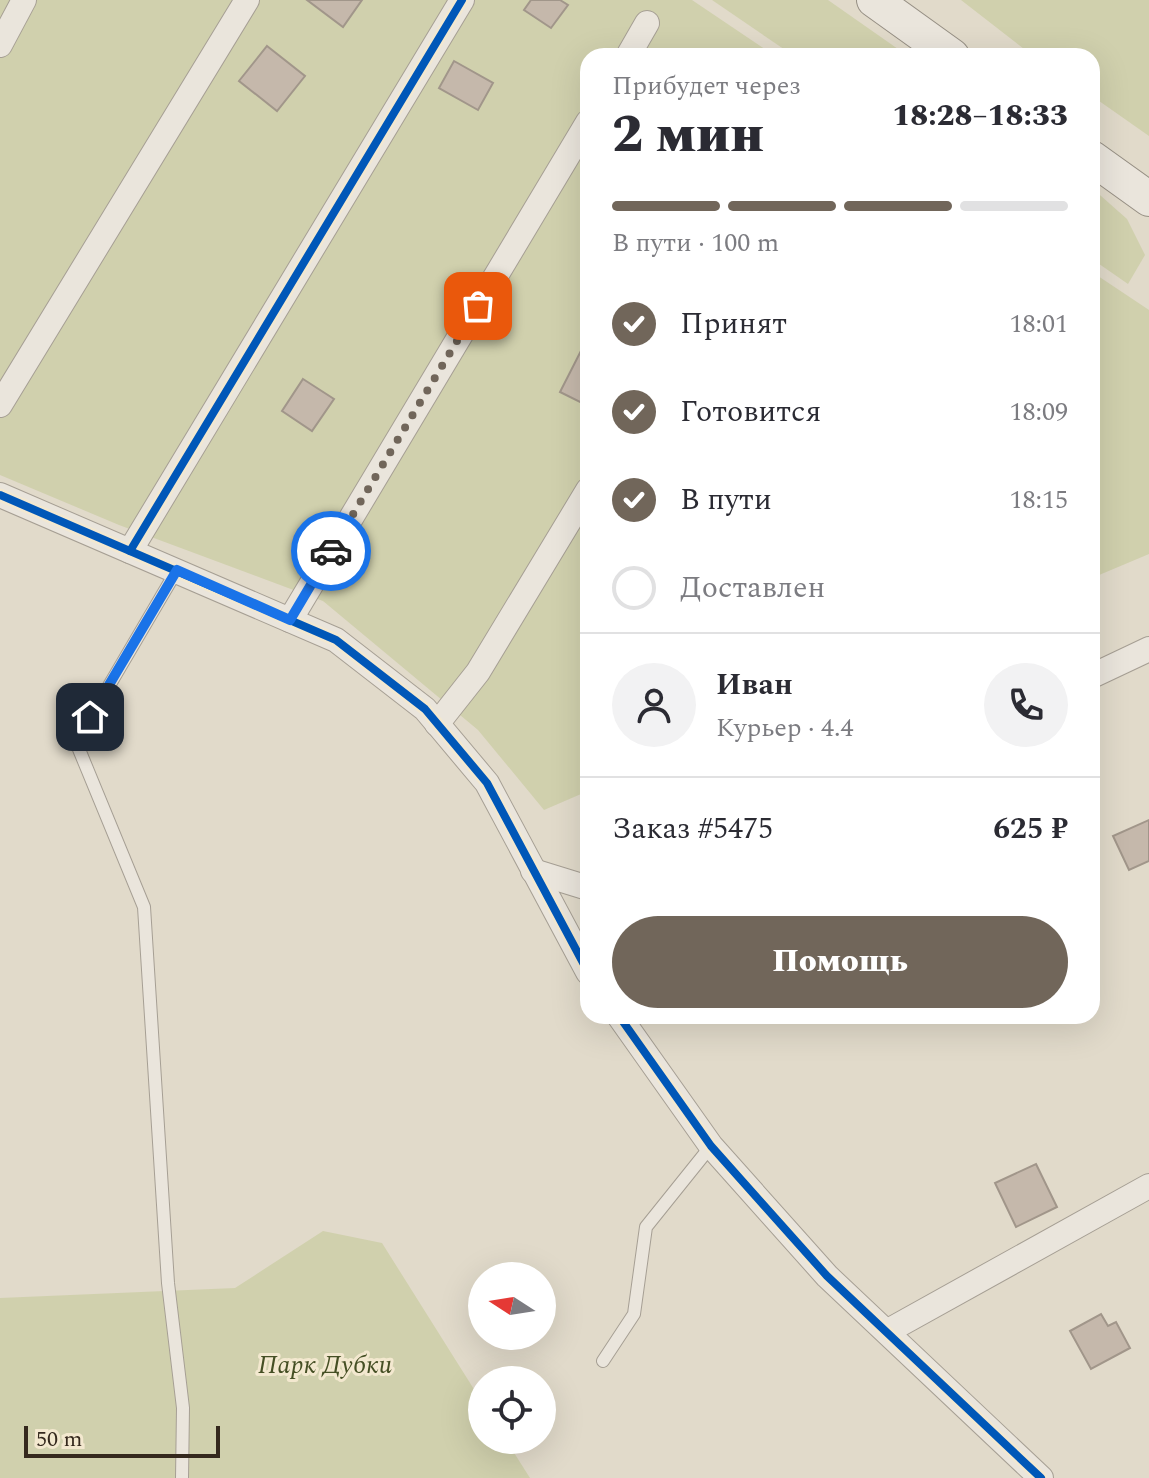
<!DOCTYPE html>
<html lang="ru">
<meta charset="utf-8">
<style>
:root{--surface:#fff;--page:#f2f2f3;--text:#2b2b33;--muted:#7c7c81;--line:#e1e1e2;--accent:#71665a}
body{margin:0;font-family:Spectral,serif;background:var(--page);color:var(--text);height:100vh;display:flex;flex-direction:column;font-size:30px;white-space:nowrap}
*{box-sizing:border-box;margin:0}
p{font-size:26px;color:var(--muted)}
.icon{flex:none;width:44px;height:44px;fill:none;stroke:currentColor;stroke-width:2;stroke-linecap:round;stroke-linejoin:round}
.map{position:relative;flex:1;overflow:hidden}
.details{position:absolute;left:580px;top:48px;width:520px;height:976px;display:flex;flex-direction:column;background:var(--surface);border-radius:24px;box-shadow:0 8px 32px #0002}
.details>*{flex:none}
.needle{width:52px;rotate:282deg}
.tools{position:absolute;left:468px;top:1262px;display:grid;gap:16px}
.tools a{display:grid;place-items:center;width:88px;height:88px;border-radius:50%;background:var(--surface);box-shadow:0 8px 32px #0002;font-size:40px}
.scale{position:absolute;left:24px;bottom:20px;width:196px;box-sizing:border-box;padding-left:8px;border:4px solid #34281d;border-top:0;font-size:22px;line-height:28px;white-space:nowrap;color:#34281d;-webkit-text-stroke:6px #f3e8cf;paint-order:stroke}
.pin{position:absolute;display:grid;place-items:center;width:68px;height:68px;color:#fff;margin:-34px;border-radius:16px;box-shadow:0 4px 12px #0006}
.courier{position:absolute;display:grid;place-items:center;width:80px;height:80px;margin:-40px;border:6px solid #1a73e8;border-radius:50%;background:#fff;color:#222;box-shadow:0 2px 10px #0007}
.head em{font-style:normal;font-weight:800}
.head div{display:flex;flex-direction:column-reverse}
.head{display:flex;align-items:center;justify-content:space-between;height:136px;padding:0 32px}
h1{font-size:52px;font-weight:800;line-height:60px}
.bar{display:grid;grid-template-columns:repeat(4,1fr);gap:12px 8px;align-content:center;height:96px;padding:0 32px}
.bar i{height:10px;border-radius:6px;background:var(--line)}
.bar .selected{background:var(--accent)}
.bar p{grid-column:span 4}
.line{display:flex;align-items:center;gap:20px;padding:0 32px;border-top:2px solid var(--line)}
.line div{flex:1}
.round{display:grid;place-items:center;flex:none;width:84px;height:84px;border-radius:42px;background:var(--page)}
ol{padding:0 32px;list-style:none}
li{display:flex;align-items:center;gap:24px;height:88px}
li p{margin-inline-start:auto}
li .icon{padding:8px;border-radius:50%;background:var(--accent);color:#fff;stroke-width:4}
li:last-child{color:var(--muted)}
li i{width:44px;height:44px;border:4px solid var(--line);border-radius:50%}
.cta{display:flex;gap:16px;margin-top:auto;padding:16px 32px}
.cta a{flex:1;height:92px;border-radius:48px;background:var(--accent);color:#fff;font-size:32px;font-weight:800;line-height:92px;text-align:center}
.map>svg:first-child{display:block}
</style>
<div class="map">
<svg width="1149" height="1478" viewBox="0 0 1149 1478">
<rect width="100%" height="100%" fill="#e1daca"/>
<g fill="#d0d0ad">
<path d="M0 0H692L775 56H588V791L544 810 478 730 323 601 119 525 0 475Z"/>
<path d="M712 0H828L908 56H794Z"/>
<path d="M961 0H1149V136L1092 96V56H1033Z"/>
<path d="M1092 188 1127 219 1145 255 1128 284 1092 259Z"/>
<path d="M1092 272 1149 310V554L1092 578Z"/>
<path d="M323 1231 382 1243 482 1402V1440H506L530 1478H0V1298L235 1288Z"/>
</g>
<g fill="#c5b8ab" stroke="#a1968a" stroke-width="2">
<path d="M307 0H362L343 27Z"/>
<path d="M531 0H560L568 5 551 28 524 10Z"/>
<path d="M267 46 305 76 277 111 239 81Z"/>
<path d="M454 61 493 83 478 110 439 88Z"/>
<path d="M586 341 588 343V406L560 392Z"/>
<path d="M303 379 334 399 312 431 282 411Z"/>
<path d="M1149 820V861L1129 870 1113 836Z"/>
<path d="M1036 1164 1057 1207 1016 1227 995 1183Z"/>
<path d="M1101 1314 1108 1326 1116 1322 1130 1348 1091 1369 1070 1331Z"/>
</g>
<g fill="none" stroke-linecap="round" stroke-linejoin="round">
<defs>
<g id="lane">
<path d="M177 570 76 742 144 907 168 1283 183 1408 182 1478"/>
<path d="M603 1361 634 1314 646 1227 711 1146"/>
</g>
<g id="street">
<path d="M0 45 24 0"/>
<path d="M628 56 647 23"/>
<path d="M0 405 247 0"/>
<path d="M0 495 336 640 425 709 487 783 588 972"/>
<path d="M130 551 462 0"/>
<path d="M290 620 588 122"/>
<path d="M1092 676 1149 649"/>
<path d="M437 724 478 672 588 490"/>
<path d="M533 871 588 888"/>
<path d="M619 1016 711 1146 827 1276 1041 1478"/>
<path d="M888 1331 1149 1186"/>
</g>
<g id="secondary">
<path d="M874 0 952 56"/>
<path d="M1092 158 1149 199"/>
</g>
</defs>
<use href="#lane" stroke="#a69f94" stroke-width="14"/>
<use href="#street" stroke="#a69f94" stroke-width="26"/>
<use href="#secondary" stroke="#968f84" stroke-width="36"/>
<use href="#lane" stroke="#eae5dc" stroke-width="12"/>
<use href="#street" stroke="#eae5dc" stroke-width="24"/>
<use href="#secondary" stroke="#eae5dc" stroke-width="34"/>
<defs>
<g id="cycleway">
<path d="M0 495 336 640 425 709 487 783 588 972"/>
<path d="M130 551 462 0"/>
<path d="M619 1016 711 1146 827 1276 1041 1478"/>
</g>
</defs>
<use href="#cycleway" stroke="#f3e8cf" stroke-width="13"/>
<use href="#cycleway" stroke="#0057b8" stroke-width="8"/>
</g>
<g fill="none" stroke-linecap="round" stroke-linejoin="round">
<path stroke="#71665a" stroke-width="8" stroke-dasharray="0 14.4" d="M331 551 478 306"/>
<path stroke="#1a73e8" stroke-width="10" d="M90 717 177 570 290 620 331 551"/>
</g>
<g text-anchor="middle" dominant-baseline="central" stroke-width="6" stroke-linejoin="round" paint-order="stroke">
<g font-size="26" font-style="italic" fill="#454f24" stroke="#f3e8cf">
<text x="325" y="1365">Парк Дубки</text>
</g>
</g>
</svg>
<div class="tools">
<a><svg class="needle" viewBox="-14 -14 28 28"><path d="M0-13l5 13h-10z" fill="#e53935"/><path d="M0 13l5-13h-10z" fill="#7c7c81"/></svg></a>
<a><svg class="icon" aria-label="locate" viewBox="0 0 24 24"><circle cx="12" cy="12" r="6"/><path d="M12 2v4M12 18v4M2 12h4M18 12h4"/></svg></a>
</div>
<div class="scale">50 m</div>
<div class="pin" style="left:478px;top:306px;background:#ea580c"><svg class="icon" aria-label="bag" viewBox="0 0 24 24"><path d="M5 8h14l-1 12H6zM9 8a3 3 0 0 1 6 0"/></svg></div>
<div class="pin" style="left:90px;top:717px;background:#1f2937"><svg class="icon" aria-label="home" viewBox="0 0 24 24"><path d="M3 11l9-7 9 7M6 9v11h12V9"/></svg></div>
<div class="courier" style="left:331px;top:551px"><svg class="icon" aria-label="car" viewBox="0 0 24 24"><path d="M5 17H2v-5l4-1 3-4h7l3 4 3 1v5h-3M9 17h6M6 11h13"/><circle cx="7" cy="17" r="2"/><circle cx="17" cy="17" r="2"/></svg></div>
<section class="details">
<div class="head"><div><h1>2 мин</h1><p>Прибудет через</p></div><em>18:28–18:33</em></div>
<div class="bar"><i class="selected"></i><i class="selected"></i><i class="selected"></i><i></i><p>В пути · 100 m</p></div>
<ol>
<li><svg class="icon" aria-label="check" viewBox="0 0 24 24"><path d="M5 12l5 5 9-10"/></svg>Принят<p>18:01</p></li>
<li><svg class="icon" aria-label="check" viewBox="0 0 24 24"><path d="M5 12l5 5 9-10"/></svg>Готовится<p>18:09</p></li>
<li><svg class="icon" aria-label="check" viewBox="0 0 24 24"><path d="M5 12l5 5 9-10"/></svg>В пути<p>18:15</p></li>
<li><i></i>Доставлен</li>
</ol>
<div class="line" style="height:144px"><a class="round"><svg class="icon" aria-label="person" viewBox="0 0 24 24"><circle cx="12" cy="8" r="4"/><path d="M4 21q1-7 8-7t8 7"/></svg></a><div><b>Иван</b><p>Курьер · 4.4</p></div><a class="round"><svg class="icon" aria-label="phone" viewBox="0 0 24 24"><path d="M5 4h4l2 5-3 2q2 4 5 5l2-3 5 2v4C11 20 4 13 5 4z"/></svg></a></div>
<div class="line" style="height:104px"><div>Заказ #5475</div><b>625 ₽</b></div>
<div class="cta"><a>Помощь</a></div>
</section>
</div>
